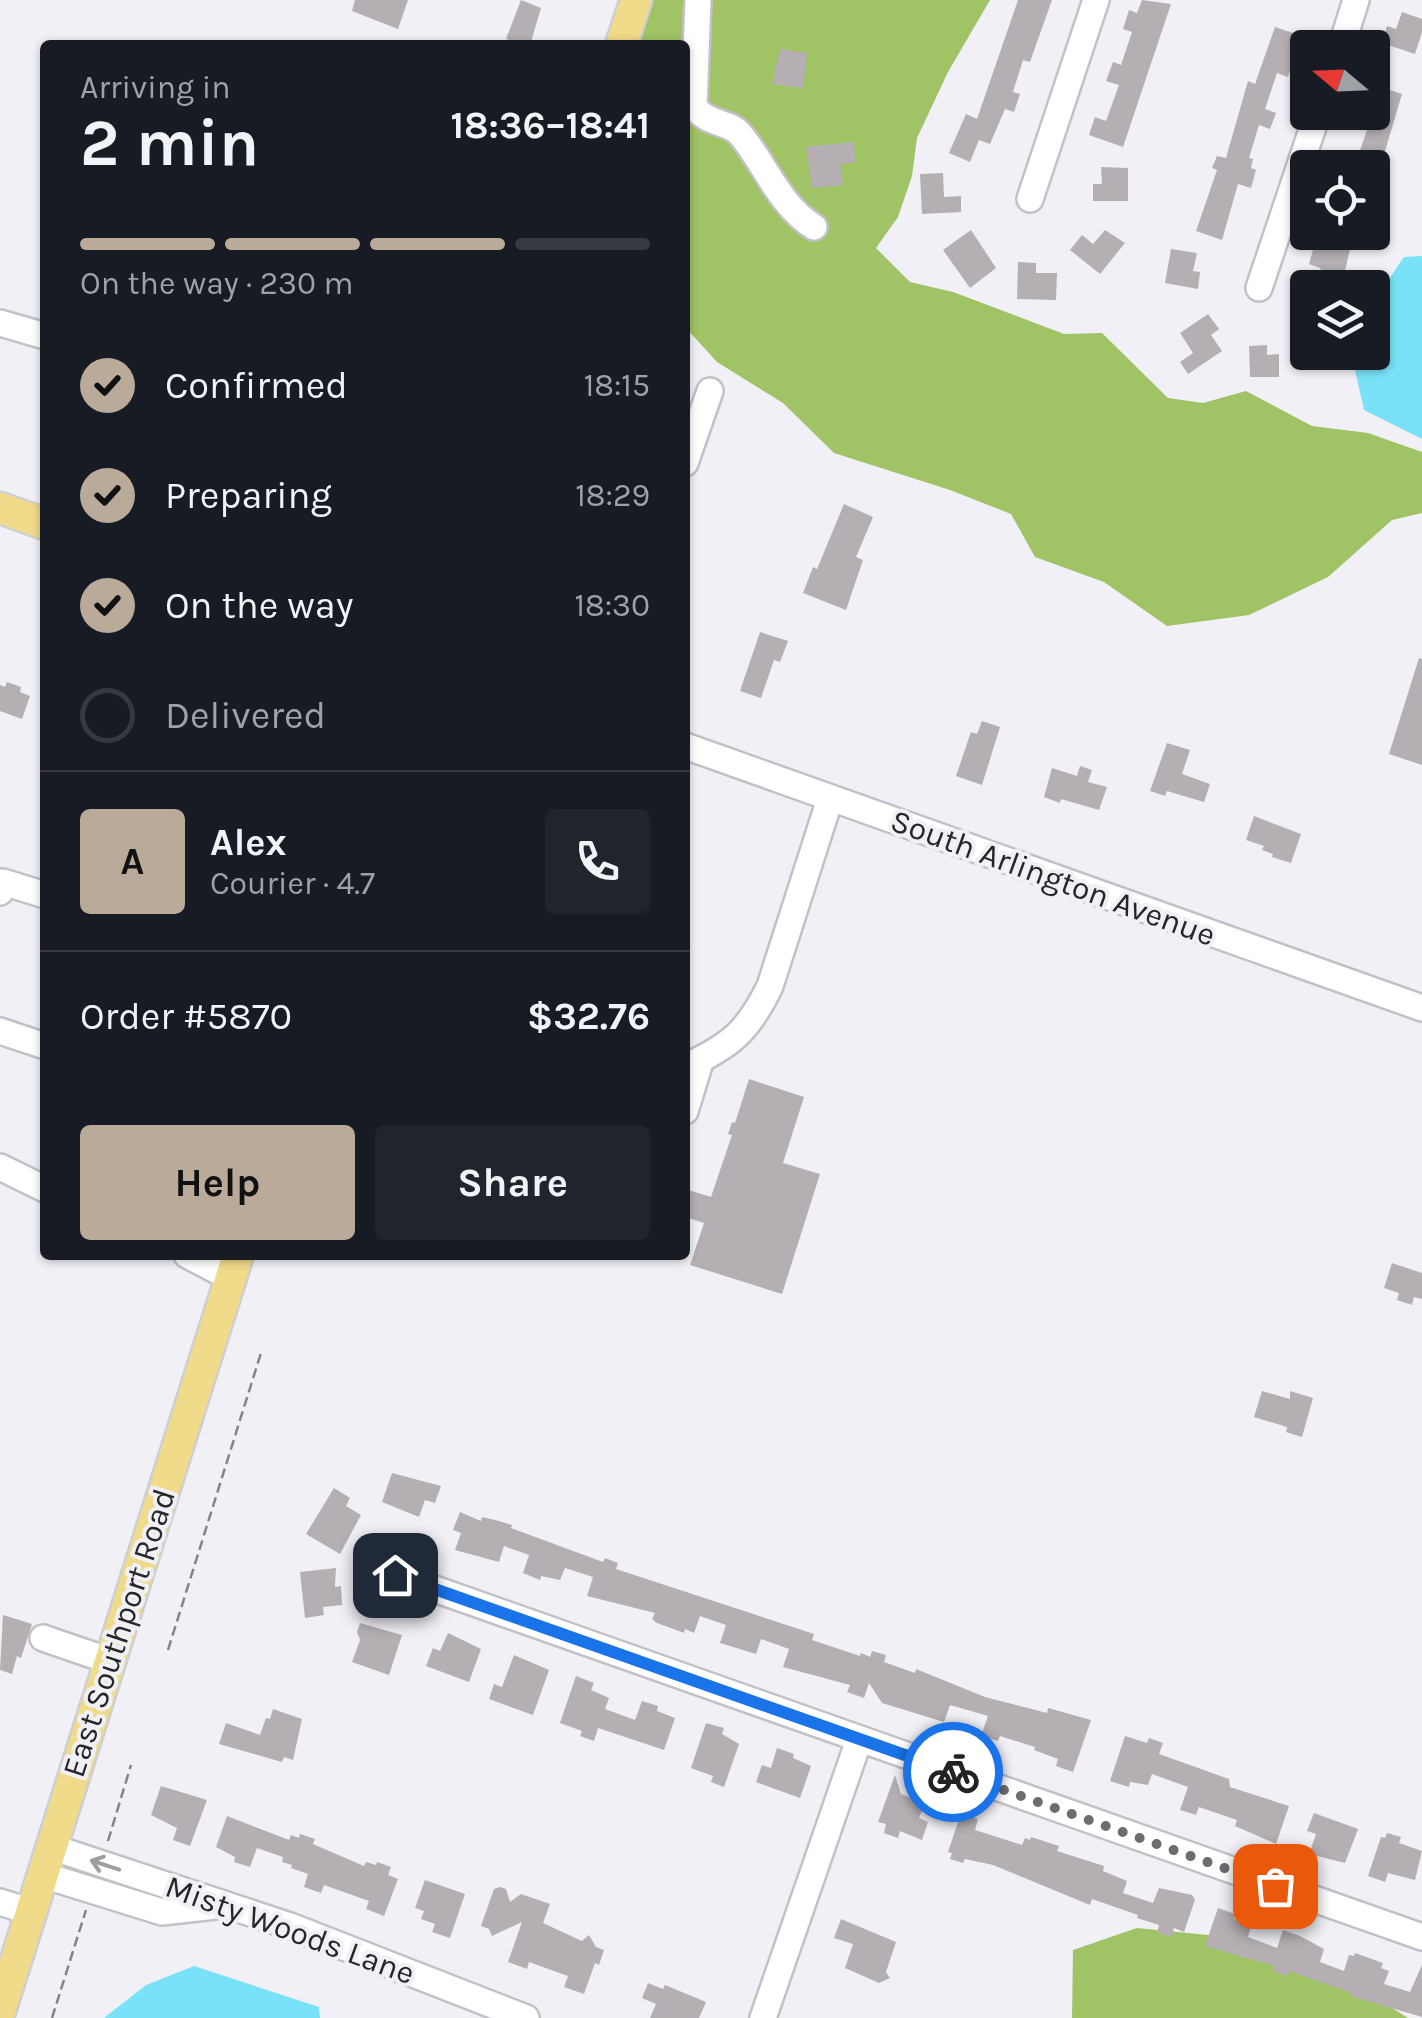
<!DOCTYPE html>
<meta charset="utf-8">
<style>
:root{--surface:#171b24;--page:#20242c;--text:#f1f3f6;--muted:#9ea1a6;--line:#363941;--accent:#b9aa9a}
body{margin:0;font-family:Karla,sans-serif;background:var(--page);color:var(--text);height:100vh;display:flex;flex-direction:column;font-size:38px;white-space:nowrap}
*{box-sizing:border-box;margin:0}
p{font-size:32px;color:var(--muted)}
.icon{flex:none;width:55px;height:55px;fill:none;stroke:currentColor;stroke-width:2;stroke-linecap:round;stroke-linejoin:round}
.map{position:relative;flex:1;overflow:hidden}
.drawer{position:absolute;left:40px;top:40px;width:650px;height:1220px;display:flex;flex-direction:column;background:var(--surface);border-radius:10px;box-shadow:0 2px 8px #0004}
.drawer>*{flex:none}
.needle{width:65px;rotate:289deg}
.tools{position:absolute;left:1290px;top:30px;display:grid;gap:20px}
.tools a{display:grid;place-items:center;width:100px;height:100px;border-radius:10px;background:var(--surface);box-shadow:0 2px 8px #0004;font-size:50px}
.pin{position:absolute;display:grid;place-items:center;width:85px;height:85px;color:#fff;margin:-42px;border-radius:20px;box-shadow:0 5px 15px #0006}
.courier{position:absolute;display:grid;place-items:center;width:100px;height:100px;margin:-50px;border:8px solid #1a73e8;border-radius:50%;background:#fff;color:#222;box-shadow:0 2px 12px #0007}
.overview em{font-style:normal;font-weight:700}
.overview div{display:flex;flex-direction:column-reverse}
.overview{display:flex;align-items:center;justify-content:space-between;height:170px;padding:0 40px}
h1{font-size:65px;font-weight:700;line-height:75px}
.bar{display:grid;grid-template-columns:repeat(4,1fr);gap:15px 10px;align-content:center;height:120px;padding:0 40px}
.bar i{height:12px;border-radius:8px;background:var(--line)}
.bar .active{background:var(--accent)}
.bar p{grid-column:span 4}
.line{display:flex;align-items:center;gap:25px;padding:0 40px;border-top:2px solid var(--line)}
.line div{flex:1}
.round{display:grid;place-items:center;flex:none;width:105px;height:105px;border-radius:10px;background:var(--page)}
ol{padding:0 40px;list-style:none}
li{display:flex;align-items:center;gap:30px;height:110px}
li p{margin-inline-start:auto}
li .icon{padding:10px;border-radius:50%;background:var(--accent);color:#111;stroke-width:4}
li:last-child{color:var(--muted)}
li i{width:55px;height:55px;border:5px solid var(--line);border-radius:50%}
.action{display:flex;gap:20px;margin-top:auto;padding:20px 40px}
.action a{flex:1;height:115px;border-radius:10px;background:var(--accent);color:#111;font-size:40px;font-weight:700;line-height:115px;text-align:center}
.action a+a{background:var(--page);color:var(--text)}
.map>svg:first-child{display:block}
</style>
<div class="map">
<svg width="1422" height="2018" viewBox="0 0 1422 2018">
<rect width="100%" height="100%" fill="#f0f0f6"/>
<g fill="#a0c366">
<path d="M653 0H990L948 72 917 138 912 176 898 217 876 248 910 282 953 292 1064 334 1102 333 1168 398 1203 403 1246 391 1312 426 1368 433 1422 452V513L1392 520 1328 577 1249 615 1167 626 1104 582 1035 557 1011 514 950 490 834 453 783 403 717 362 685 327V45H637Z"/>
<path d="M1137 1928 1228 1937 1349 1981 1408 2018H1072L1073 1950Z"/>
</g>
<g fill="#7ae2f8">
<path d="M1422 256V439L1364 410 1355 370 1360 353 1372 352C1372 310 1379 292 1404 257Z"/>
<path d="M194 1966 319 2007 320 2018H104L146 1985Z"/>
</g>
<g fill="#b5afb3">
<path d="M355 0H408L398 29 352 11Z"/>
<path d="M521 0 541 8 530 45 506 39Z"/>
<path d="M1018 0H1052L1030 62 1023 60 1013 92 1020 94 1014 112 1005 109 990 144 979 140 970 162 949 153 966 114 977 119Z"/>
<path d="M1142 0 1171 4 1123 147 1089 135 1095 117 1106 121 1119 85 1106 81 1113 62 1121 65 1132 32 1123 29 1129 10 1137 13Z"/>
<path d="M1402 12 1422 19V32L1415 54 1382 43 1387 26 1396 29Z"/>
<path d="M1275 27 1299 35 1293 52 1296 53 1288 77 1277 73 1265 109 1276 113 1270 129 1259 125 1249 158 1253 159 1251 168 1256 170 1251 188 1238 184 1222 240 1196 231 1217 170 1212 168 1217 156 1226 158 1248 81 1255 84Z"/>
<path d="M780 49 807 53 803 88 772 84Z"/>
<path d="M1372 84 1402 94 1380 168H1354L1369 124 1340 115 1341 112H1372Z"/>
<path d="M853 142 856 162 840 164 843 185 812 188 806 147Z"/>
<path d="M1101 167 1128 168V201H1093V184H1102Z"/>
<path d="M943 173 944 197 961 196V212L922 214 920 174Z"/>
<path d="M971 230 996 268 970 288 943 250Z"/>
<path d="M1105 230 1125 243 1100 274 1070 250 1082 235 1093 244Z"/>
<path d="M1318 232H1354L1341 288H1317L1322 272 1320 268 1309 264Z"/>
<path d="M1171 249 1197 253 1193 271 1200 272 1198 289 1165 283Z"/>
<path d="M1018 262 1036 263V273H1057L1056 300 1017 299Z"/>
<path d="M1208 314 1219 329 1211 335 1222 351 1188 374 1180 362 1193 353 1180 333Z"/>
<path d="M1308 320V352L1292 334Z"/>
<path d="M1267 345V355L1279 354V377H1250L1249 346Z"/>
<path d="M844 504 873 517 856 557 863 560 846 610 803 593 813 567 817 569Z"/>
<path d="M760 632 788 641 780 662 774 660 761 698 740 691Z"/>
<path d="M1419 658 1422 659V765L1389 754Z"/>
<path d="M7 682 21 687 20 692 30 696 22 719 0 711V685L5 687Z"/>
<path d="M982 721 1000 727 982 785 956 776 971 732 977 734Z"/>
<path d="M1167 743 1190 750 1182 774 1210 784 1204 802 1167 791 1165 796 1150 791Z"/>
<path d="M1080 766 1092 770 1088 782 1107 787 1099 810 1061 799 1060 803 1044 797 1052 768 1077 776Z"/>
<path d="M1254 816 1301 834 1291 863 1272 857 1273 854 1262 850 1264 846 1246 840Z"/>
<path d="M749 1079 804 1097 783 1163 820 1174 782 1294 690 1265 704 1223 685 1217V1189L711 1197 732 1135 728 1134 732 1122 735 1123Z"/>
<path d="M1392 1263 1422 1273V1299L1414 1297 1412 1305 1397 1300 1399 1293 1384 1288Z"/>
<path d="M1262 1391 1290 1399V1391L1313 1398 1302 1437 1286 1432 1287 1427 1254 1417Z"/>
<path d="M392 1473 441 1486 435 1503 425 1500 419 1517 382 1502Z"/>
<path d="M334 1488 350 1498 346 1506 361 1515 340 1554 306 1534Z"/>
<path d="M460 1512 481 1521 482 1517 499 1521 512 1525 511 1528 603 1562 605 1558 618 1563 616 1569 814 1634 812 1640 860 1656 861 1653 870 1657 872 1651 886 1655 884 1662 915 1673 916 1669 985 1697 1047 1713 1048 1708 1091 1720 1073 1772 1056 1766 1058 1759 1034 1750 1035 1747 1000 1736 998 1741 981 1736 988 1716 950 1705 944 1722 882 1703 869 1683 864 1698 847 1692 850 1685 783 1667 789 1649 761 1639 756 1654 720 1643 726 1625 700 1616 694 1633 685 1629 684 1633 657 1623 652 1619 655 1613 587 1596 593 1577 565 1568 560 1580 541 1576 540 1580 523 1573 529 1555 504 1546 499 1562 455 1550 461 1533 453 1530Z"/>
<path d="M336 1568 335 1587 341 1586 342 1605 323 1607 324 1615 305 1618 300 1572Z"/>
<path d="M3 1615 32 1624 21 1658 17 1656 12 1674 0 1670Z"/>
<path d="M360 1623 402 1635 389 1675 352 1662 360 1640 357 1632Z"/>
<path d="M448 1633 481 1649 469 1682 426 1666 433 1648 440 1651Z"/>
<path d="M514 1655 549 1670 533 1715 489 1699 494 1684 502 1687Z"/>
<path d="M576 1676 594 1683 591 1690 609 1698 605 1709 635 1720 642 1701 658 1706 657 1711 675 1718 664 1750 598 1728 594 1741 580 1736 582 1731 560 1723Z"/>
<path d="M273 1709 302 1719 293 1760 284 1757 282 1762 219 1744 226 1723 260 1735 266 1718 270 1719Z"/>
<path d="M706 1723 724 1728 722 1734 739 1744 724 1787 711 1782 713 1776 691 1768Z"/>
<path d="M1125 1736 1147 1743 1149 1738 1163 1743 1159 1754 1229 1779 1230 1787 1289 1806 1276 1844 1235 1826 1237 1820 1199 1807 1196 1815 1180 1810 1188 1787 1152 1774 1148 1785 1130 1782 1129 1787 1110 1781Z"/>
<path d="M777 1748 794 1754 793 1758 811 1766 800 1798 756 1782 762 1765 771 1768Z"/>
<path d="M895 1775 901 1794 925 1803 919 1818 928 1822 922 1840 900 1831 898 1838 884 1833 886 1824 878 1822Z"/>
<path d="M161 1786 207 1800 190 1846 173 1840 177 1828 151 1815Z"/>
<path d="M961 1813 978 1819 975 1830 1022 1845 1025 1838 1030 1840 1031 1837 1059 1846 1057 1851 1104 1866 1103 1871 1127 1881 1123 1893 1153 1903 1159 1888 1192 1895 1195 1900 1184 1932 1174 1928 1172 1937 1157 1932 1159 1925 1137 1918 1138 1915 1092 1899 1090 1905 993 1865 965 1859 963 1863 950 1859 952 1853 948 1852Z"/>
<path d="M1314 1813 1358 1829 1345 1863 1309 1854 1316 1834 1307 1831Z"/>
<path d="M227 1816 289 1840 291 1835 299 1838 300 1834 315 1839 313 1844 364 1866 366 1862 376 1865 377 1862 391 1867 388 1875 398 1879 384 1916 366 1909 369 1901 324 1885 321 1893 304 1887 308 1874 291 1868 292 1865 282 1862 283 1857 257 1848 250 1867 234 1862 235 1857 216 1847Z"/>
<path d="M1387 1833 1401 1837 1399 1843 1422 1851 1415 1880 1388 1873 1385 1882 1368 1876 1381 1837 1385 1838Z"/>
<path d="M425 1880 465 1894 450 1938 432 1932 435 1924 421 1919 424 1911 415 1908Z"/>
<path d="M500 1887 506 1889 510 1902 521 1894 550 1904 543 1923 582 1941 589 1935 596 1947 604 1950 599 1965 595 1963 584 1994 564 1987 568 1976 529 1962 527 1969 508 1962 522 1922 492 1936 489 1929 481 1926 494 1889Z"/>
<path d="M1218 1908 1235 1914 1234 1919 1251 1926 1248 1937 1277 1948 1283 1930 1300 1936 1324 1949 1320 1962 1344 1971 1349 1955 1354 1956 1355 1953 1383 1963 1381 1968 1389 1971 1384 1984 1410 1992 1422 1965V2017L1350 1996 1351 1993 1289 1971 1287 1976 1273 1971 1275 1966 1205 1946Z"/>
<path d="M841 1919 896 1942 886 1972 890 1978 879 1983 845 1968 853 1944 834 1938Z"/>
<path d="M648 1983 663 1989 665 1985 706 2002 699 2018H650L656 2004 642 1998Z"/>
</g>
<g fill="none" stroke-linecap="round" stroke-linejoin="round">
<defs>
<g id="minor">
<path d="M698 0 694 107C710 126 729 121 740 134 766 165 778 204 814 227"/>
<path d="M1341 48 1356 0"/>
<path d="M1030 199 1096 0"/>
<path d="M1259 288 1318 112"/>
<path d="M0 323 45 336"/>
<path d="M685 463 710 391"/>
<path d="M685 746 1422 1008"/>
<path d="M0 892 3 882 45 895"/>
<path d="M0 1031 45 1046"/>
<path d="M685 1067C730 1046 748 1032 770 986L830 799"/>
<path d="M685 1111 701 1059"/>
<path d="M0 1167 45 1189"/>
<path d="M187 1255 231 1278"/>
<path d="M395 1575 1422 1937"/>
<path d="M43 1638 110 1661"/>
<path d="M51 1847 290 1926 526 2018"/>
<path d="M43 1875 162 1912 215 1906"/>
<path d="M0 1902 31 1912"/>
<path d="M763 2018 859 1740"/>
</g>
<g id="major">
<path d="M621 45 636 0"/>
<path d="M0 508 45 524"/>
<path d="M0 2011 238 1255"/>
</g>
</defs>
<use href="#minor" stroke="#c2c1c7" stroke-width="30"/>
<use href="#major" stroke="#cfcfd0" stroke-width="35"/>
<g stroke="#848488" stroke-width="2.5" stroke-dasharray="10 5" stroke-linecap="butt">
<path d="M168 1650 261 1353"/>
<path d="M108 1841 131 1765"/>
<path d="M52 2018 86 1910"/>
</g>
<use href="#minor" stroke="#fff" stroke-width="25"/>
<use href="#major" stroke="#f0db8b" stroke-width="30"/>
</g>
<defs><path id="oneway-shaft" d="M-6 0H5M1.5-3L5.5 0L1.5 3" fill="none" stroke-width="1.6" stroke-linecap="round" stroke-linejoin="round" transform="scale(2.5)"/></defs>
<use stroke="#9e9e9f" href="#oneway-shaft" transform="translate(105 1865) rotate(-162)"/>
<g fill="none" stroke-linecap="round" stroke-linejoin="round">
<path stroke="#6d6d71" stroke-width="10" stroke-dasharray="0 18" d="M953 1772 1275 1886"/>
<path stroke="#1a73e8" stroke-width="12" d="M395 1575 953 1772"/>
</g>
<g text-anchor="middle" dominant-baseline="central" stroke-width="8" stroke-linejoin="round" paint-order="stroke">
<g font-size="32" fill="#272729" stroke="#f0f0f6">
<text transform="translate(1053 878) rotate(20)">South Arlington Avenue</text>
<text transform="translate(119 1633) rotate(-72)">East Southport Road</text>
<text transform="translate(290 1930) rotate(20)">Misty Woods Lane</text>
</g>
</g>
</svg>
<div class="tools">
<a><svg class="needle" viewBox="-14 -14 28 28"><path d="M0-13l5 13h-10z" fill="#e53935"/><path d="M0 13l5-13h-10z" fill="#9ea1a6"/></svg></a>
<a><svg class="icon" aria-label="locate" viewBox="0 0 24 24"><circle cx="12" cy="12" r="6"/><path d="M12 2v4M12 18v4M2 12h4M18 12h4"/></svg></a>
<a><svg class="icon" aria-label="layers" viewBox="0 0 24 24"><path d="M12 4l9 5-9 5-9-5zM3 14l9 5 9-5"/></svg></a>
</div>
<div class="pin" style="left:1275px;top:1886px;background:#ea580c"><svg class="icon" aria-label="bag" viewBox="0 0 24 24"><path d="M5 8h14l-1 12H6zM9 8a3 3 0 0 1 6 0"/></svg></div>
<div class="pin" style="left:395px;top:1575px;background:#1f2937"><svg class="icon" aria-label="home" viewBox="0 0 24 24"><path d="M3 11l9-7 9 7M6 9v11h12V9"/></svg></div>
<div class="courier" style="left:953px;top:1772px"><svg class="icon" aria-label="bike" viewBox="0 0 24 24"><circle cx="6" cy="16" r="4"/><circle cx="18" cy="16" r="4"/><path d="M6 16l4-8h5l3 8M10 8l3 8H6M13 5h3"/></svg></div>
<section class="drawer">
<div class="overview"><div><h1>2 min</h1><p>Arriving in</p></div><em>18:36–18:41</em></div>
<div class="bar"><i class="active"></i><i class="active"></i><i class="active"></i><i></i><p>On the way · 230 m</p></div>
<ol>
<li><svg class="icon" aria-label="check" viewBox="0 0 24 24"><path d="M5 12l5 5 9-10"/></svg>Confirmed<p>18:15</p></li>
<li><svg class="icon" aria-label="check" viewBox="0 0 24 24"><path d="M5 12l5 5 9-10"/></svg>Preparing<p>18:29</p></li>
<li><svg class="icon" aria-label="check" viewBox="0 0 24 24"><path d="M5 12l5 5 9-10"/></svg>On the way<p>18:30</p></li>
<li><i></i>Delivered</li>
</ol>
<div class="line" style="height:180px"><b class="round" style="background:var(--accent);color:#111">A</b><div><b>Alex</b><p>Courier · 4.7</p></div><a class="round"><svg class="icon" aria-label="phone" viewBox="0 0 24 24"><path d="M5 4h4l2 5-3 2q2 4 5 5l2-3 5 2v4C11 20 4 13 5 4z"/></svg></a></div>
<div class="line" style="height:130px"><div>Order #5870</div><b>$32.76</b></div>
<div class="action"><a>Help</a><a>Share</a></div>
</section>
</div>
